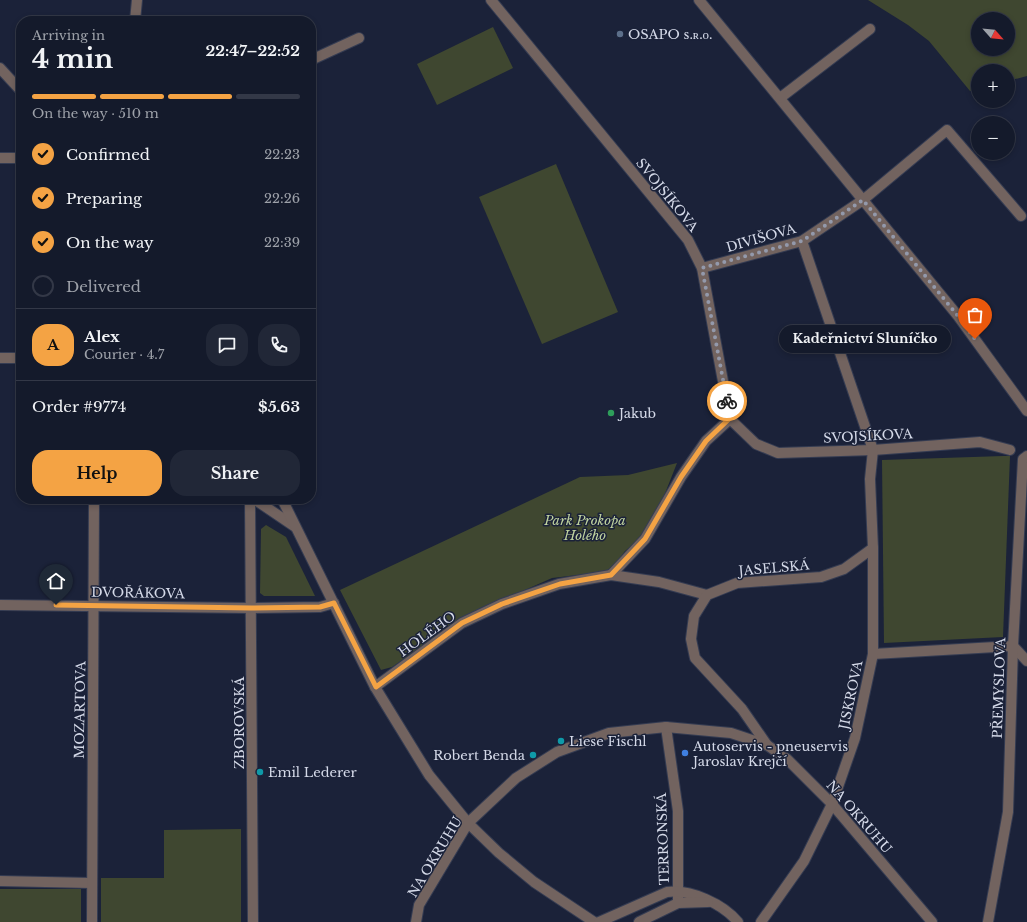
<!DOCTYPE html>
<meta charset="utf-8">
<style>
:root{--surface:#141a2b;--page:#212737;--text:#f1f3f6;--muted:#9da1a9;--line:#333847;--accent:#f4a344}
body{margin:0;font-family:"Libre Baskerville",serif;background:var(--page);color:var(--text);height:100vh;display:flex;flex-direction:column;font-size:15px;white-space:nowrap}
*{box-sizing:border-box;margin:0}
p{font-size:13px;color:var(--muted)}
.icon{flex:none;width:22px;height:22px;fill:none;stroke:currentColor;stroke-width:2;stroke-linecap:round;stroke-linejoin:round}
.map{position:relative;flex:1;overflow:hidden}
.panel{position:absolute;left:16px;top:16px;width:300px;height:488px;display:flex;flex-direction:column;background:var(--surface);border-radius:16px;box-shadow:0 2px 6px #0003,0 0 0 1px var(--line)}
.panel>*{flex:none}
.needle{width:26px;rotate:117deg}
.fabs{position:absolute;left:971px;top:12px;display:grid;gap:8px}
.fabs a{display:grid;place-items:center;width:44px;height:44px;border-radius:50%;background:var(--surface);box-shadow:0 2px 6px #0003,0 0 0 1px var(--line);font-size:20px}
.pin{position:absolute;display:grid;place-items:center;width:34px;height:34px;color:#fff;margin:-41px -17px;border-radius:50% 50% 50% 0;rotate:-45deg;box-shadow:0 0 4px #0007}
.pin .icon{rotate:45deg}
.courier{position:absolute;display:grid;place-items:center;width:40px;height:40px;margin:-20px;border:3px solid #f4a344;border-radius:50%;background:#fff;color:#222;box-shadow:0 1px 5px #0007}
.bubble{position:absolute;height:28px;border-radius:14px;background:var(--surface);box-shadow:0 2px 6px #0003,0 0 0 1px var(--line);font-size:13px;font-weight:700;line-height:28px;text-align:center}
.head em{font-style:normal;font-weight:700}
.head div{display:flex;flex-direction:column-reverse}
.head{display:flex;align-items:center;justify-content:space-between;height:68px;padding:0 16px}
h1{font-size:26px;font-weight:700;line-height:30px}
.bar{display:grid;grid-template-columns:repeat(4,1fr);gap:6px 4px;align-content:center;height:48px;padding:0 16px}
.bar i{height:5px;border-radius:3px;background:var(--line)}
.bar .current{background:var(--accent)}
.bar p{grid-column:span 4}
.line{display:flex;align-items:center;gap:10px;padding:0 16px;border-top:1px solid var(--line)}
.line div{flex:1}
.round{display:grid;place-items:center;flex:none;width:42px;height:42px;border-radius:16px;background:var(--page)}
ol{padding:0 16px;list-style:none}
li{display:flex;align-items:center;gap:12px;height:44px}
li p{margin-inline-start:auto}
li .icon{padding:4px;border-radius:50%;background:var(--accent);color:#111;stroke-width:4}
li:last-child{color:var(--muted)}
li i{width:22px;height:22px;border:2px solid var(--line);border-radius:50%}
.cta{display:flex;gap:8px;margin-top:auto;padding:8px 16px}
.cta a{flex:1;height:46px;border-radius:16px;background:var(--accent);color:#111;font-size:16px;font-weight:700;line-height:46px;text-align:center}
.cta a+a{background:var(--page);color:var(--text)}
.map>svg:first-child{display:block}
</style>
<div class="map">
<svg width="1027" height="922" viewBox="0 0 1027 922">
<rect width="100%" height="100%" fill="#1b2239"/>
<g fill="#3f4730" fill-rule="evenodd">
<path d="M868 0H1027V76L1008 81V71H978V89L970 91 929 41 908 25ZM978 19H1008V49H978Z"/>
<path d="M493 27 513 68 437 105 417 64Z"/>
<path d="M556 164 618 312 542 344 479 197Z"/>
<path d="M1003 456H1010L1003 637 884 643 882 460Z"/>
<path d="M677 463 664 496 646 534 625 551 612 569 603 572 552 578 471 614 460 621 392 667 381 670 340 590 580 477 628 475Z"/>
<path d="M266 525 286 537 315 596H264L260 593 261 529Z"/>
<path d="M241 829V922H101V878H164V830Z"/>
<rect x="0" y="889" width="81" height="33"/>
</g>
<g fill="none" stroke-linecap="round" stroke-linejoin="round">
<defs>
<g id="minor">
<path d="M491 0 688 240 702 268 730 419 756 444 778 453 873 450 980 442 1010 450"/>
<path d="M699 0 958 316 1027 411"/>
<path d="M135 21 137 0"/>
<path d="M311 60 359 38"/>
<path d="M0 68 21 91"/>
<path d="M780 98 870 29"/>
<path d="M0 158H21"/>
<path d="M702 268 802 241 863 200 947 130 1021 216"/>
<path d="M0 358H21"/>
<path d="M250 499 253 922"/>
<path d="M254 499 294 526"/>
<path d="M282 499 375 687 429 775 468 823 499 853 534 882 594 922"/>
<path d="M611 575 645 539 681 477 706 441 730 419"/>
<path d="M0 605 251 608 320 607 334 603"/>
<path d="M873 654 1013 646 1027 661"/>
<path d="M375 687 462 623 502 604 559 584 611 575 659 582 707 595"/>
<path d="M666 727 678 811V903"/>
<path d="M767 745 742 709 695 658 691 639 694 616 707 595 737 583 821 577 844 569 873 548"/>
<path d="M0 881 91 883"/>
<path d="M92 922 94 499"/>
<path d="M416 922 419 905 468 823 516 778 557 752 609 733 666 727 731 733 767 745 787 759 832 804 932 922"/>
<path d="M599 922 667 892C691 889 723 904 738 922"/>
<path d="M639 922 678 903 708 902"/>
<path d="M761 922 804 861 832 804 855 738 873 654V548L870 479 873 450 802 241"/>
<path d="M988 922 1008 812 1013 646 1023 459 1027 456"/>
</g>
</defs>
<use href="#minor" stroke="#353c52" stroke-width="12"/>
<use href="#minor" stroke="#72635f" stroke-width="10"/>
</g>
<g fill="none" stroke-linecap="round" stroke-linejoin="round">
<path stroke="#9399ab" stroke-width="4" stroke-dasharray="0 7.2" d="M727 401 702 268 802 241 863 200 958 316 975 339"/>
<path stroke="#f4a344" stroke-width="5" d="M56 605 251 608 320 607 334 603 376 687 462 623 502 604 560 584 611 575 645 539 681 477 706 441 730 418 727 401"/>
</g>
<circle fill="#5c6f8a" stroke="#1b2239" stroke-width="1.5" cx="620" cy="34" r="4"/>
<circle fill="#2e9e5b" stroke="#1b2239" stroke-width="1.5" cx="611" cy="413" r="4"/>
<g fill="#0f9aa8" stroke="#1b2239" stroke-width="1.5">
<circle cx="561" cy="741" r="4"/>
<circle cx="533" cy="755" r="4"/>
<circle cx="260" cy="772" r="4"/>
</g>
<circle fill="#3f7fe0" stroke="#1b2239" stroke-width="1.5" cx="685" cy="753" r="4"/>
<g text-anchor="middle" dominant-baseline="central" stroke-width="3" stroke-linejoin="round" paint-order="stroke">
<g font-size="13" fill="#d4d9e8" stroke="#1b2239" text-anchor="start">
<text x="628" y="34">OSAPO s.ʀ.ᴏ.</text>
<text x="619" y="413">Jakub</text>
<text x="569" y="741">Liese Fischl</text>
<text x="693" y="746">Autoservis - pneuservis<tspan x="693" dy="15">Jaroslav Krejčí</tspan></text>
<text x="525" y="755" text-anchor="end">Robert Benda</text>
<text x="268" y="772">Emil Lederer</text>
</g>
<g font-size="13" fill="#d4d9e8" stroke="#1b2239">
<text transform="translate(667 195) rotate(51)">SVOJSÍKOVA</text>
<text transform="translate(761 238) rotate(-16)">DIVIŠOVA</text>
<text transform="translate(868 436) rotate(-3)">SVOJSÍKOVA</text>
<text transform="translate(774 568) rotate(-5)">JASELSKÁ</text>
<text transform="translate(138 593) rotate(1)">DVOŘÁKOVA</text>
<text transform="translate(427 634) rotate(-36)">HOLÉHO</text>
<text transform="translate(999 688) rotate(-88)">PŘEMYSLOVA</text>
<text transform="translate(851 695) rotate(-78)">JISKROVA</text>
<text transform="translate(80 710) rotate(-89)">MOZARTOVA</text>
<text transform="translate(239 723) rotate(-90)">ZBOROVSKÁ</text>
<text transform="translate(859 817) rotate(49)">NA OKRUHU</text>
<text transform="translate(663 839) rotate(-92)">TERRONSKÁ</text>
<text transform="translate(435 857) rotate(-59)">NA OKRUHU</text>
</g>
<g font-size="13" font-style="italic" fill="#c0d39f" stroke="#1b2239">
<text x="585" y="520">Park Prokopa<tspan x="585" dy="15">Holého</tspan></text>
</g>
</g>
</svg>
<div class="fabs">
<a><svg class="needle" viewBox="-14 -14 28 28"><path d="M0-13l5 13h-10z" fill="#e53935"/><path d="M0 13l5-13h-10z" fill="#9da1a9"/></svg></a>
<a>+</a>
<a>−</a>
</div>
<div class="pin" style="left:975px;top:339px;background:#ea580c"><svg class="icon" aria-label="bag" viewBox="0 0 24 24"><path d="M5 8h14l-1 12H6zM9 8a3 3 0 0 1 6 0"/></svg></div>
<div class="pin" style="left:56px;top:605px;background:#1f2937"><svg class="icon" aria-label="home" viewBox="0 0 24 24"><path d="M3 11l9-7 9 7M6 9v11h12V9"/></svg></div>
<div class="courier" style="left:727px;top:401px"><svg class="icon" aria-label="bike" viewBox="0 0 24 24"><circle cx="6" cy="16" r="4"/><circle cx="18" cy="16" r="4"/><path d="M6 16l4-8h5l3 8M10 8l3 8H6M13 5h3"/></svg></div>
<div class="bubble" style="left:779px;top:325px;width:172px">Kadeřnictví Sluníčko</div>
<section class="panel">
<div class="head"><div><h1>4 min</h1><p>Arriving in</p></div><em>22:47–22:52</em></div>
<div class="bar"><i class="current"></i><i class="current"></i><i class="current"></i><i></i><p>On the way · 510 m</p></div>
<ol>
<li><svg class="icon" aria-label="check" viewBox="0 0 24 24"><path d="M5 12l5 5 9-10"/></svg>Confirmed<p>22:23</p></li>
<li><svg class="icon" aria-label="check" viewBox="0 0 24 24"><path d="M5 12l5 5 9-10"/></svg>Preparing<p>22:26</p></li>
<li><svg class="icon" aria-label="check" viewBox="0 0 24 24"><path d="M5 12l5 5 9-10"/></svg>On the way<p>22:39</p></li>
<li><i></i>Delivered</li>
</ol>
<div class="line" style="height:72px"><b class="round" style="background:var(--accent);color:#111">A</b><div><b>Alex</b><p>Courier · 4.7</p></div><a class="round"><svg class="icon" aria-label="chat" viewBox="0 0 24 24"><path d="M4 5h16v11H9l-5 4z"/></svg></a><a class="round"><svg class="icon" aria-label="phone" viewBox="0 0 24 24"><path d="M5 4h4l2 5-3 2q2 4 5 5l2-3 5 2v4C11 20 4 13 5 4z"/></svg></a></div>
<div class="line" style="height:52px"><div>Order #9774</div><b>$5.63</b></div>
<div class="cta"><a>Help</a><a>Share</a></div>
</section>
</div>
